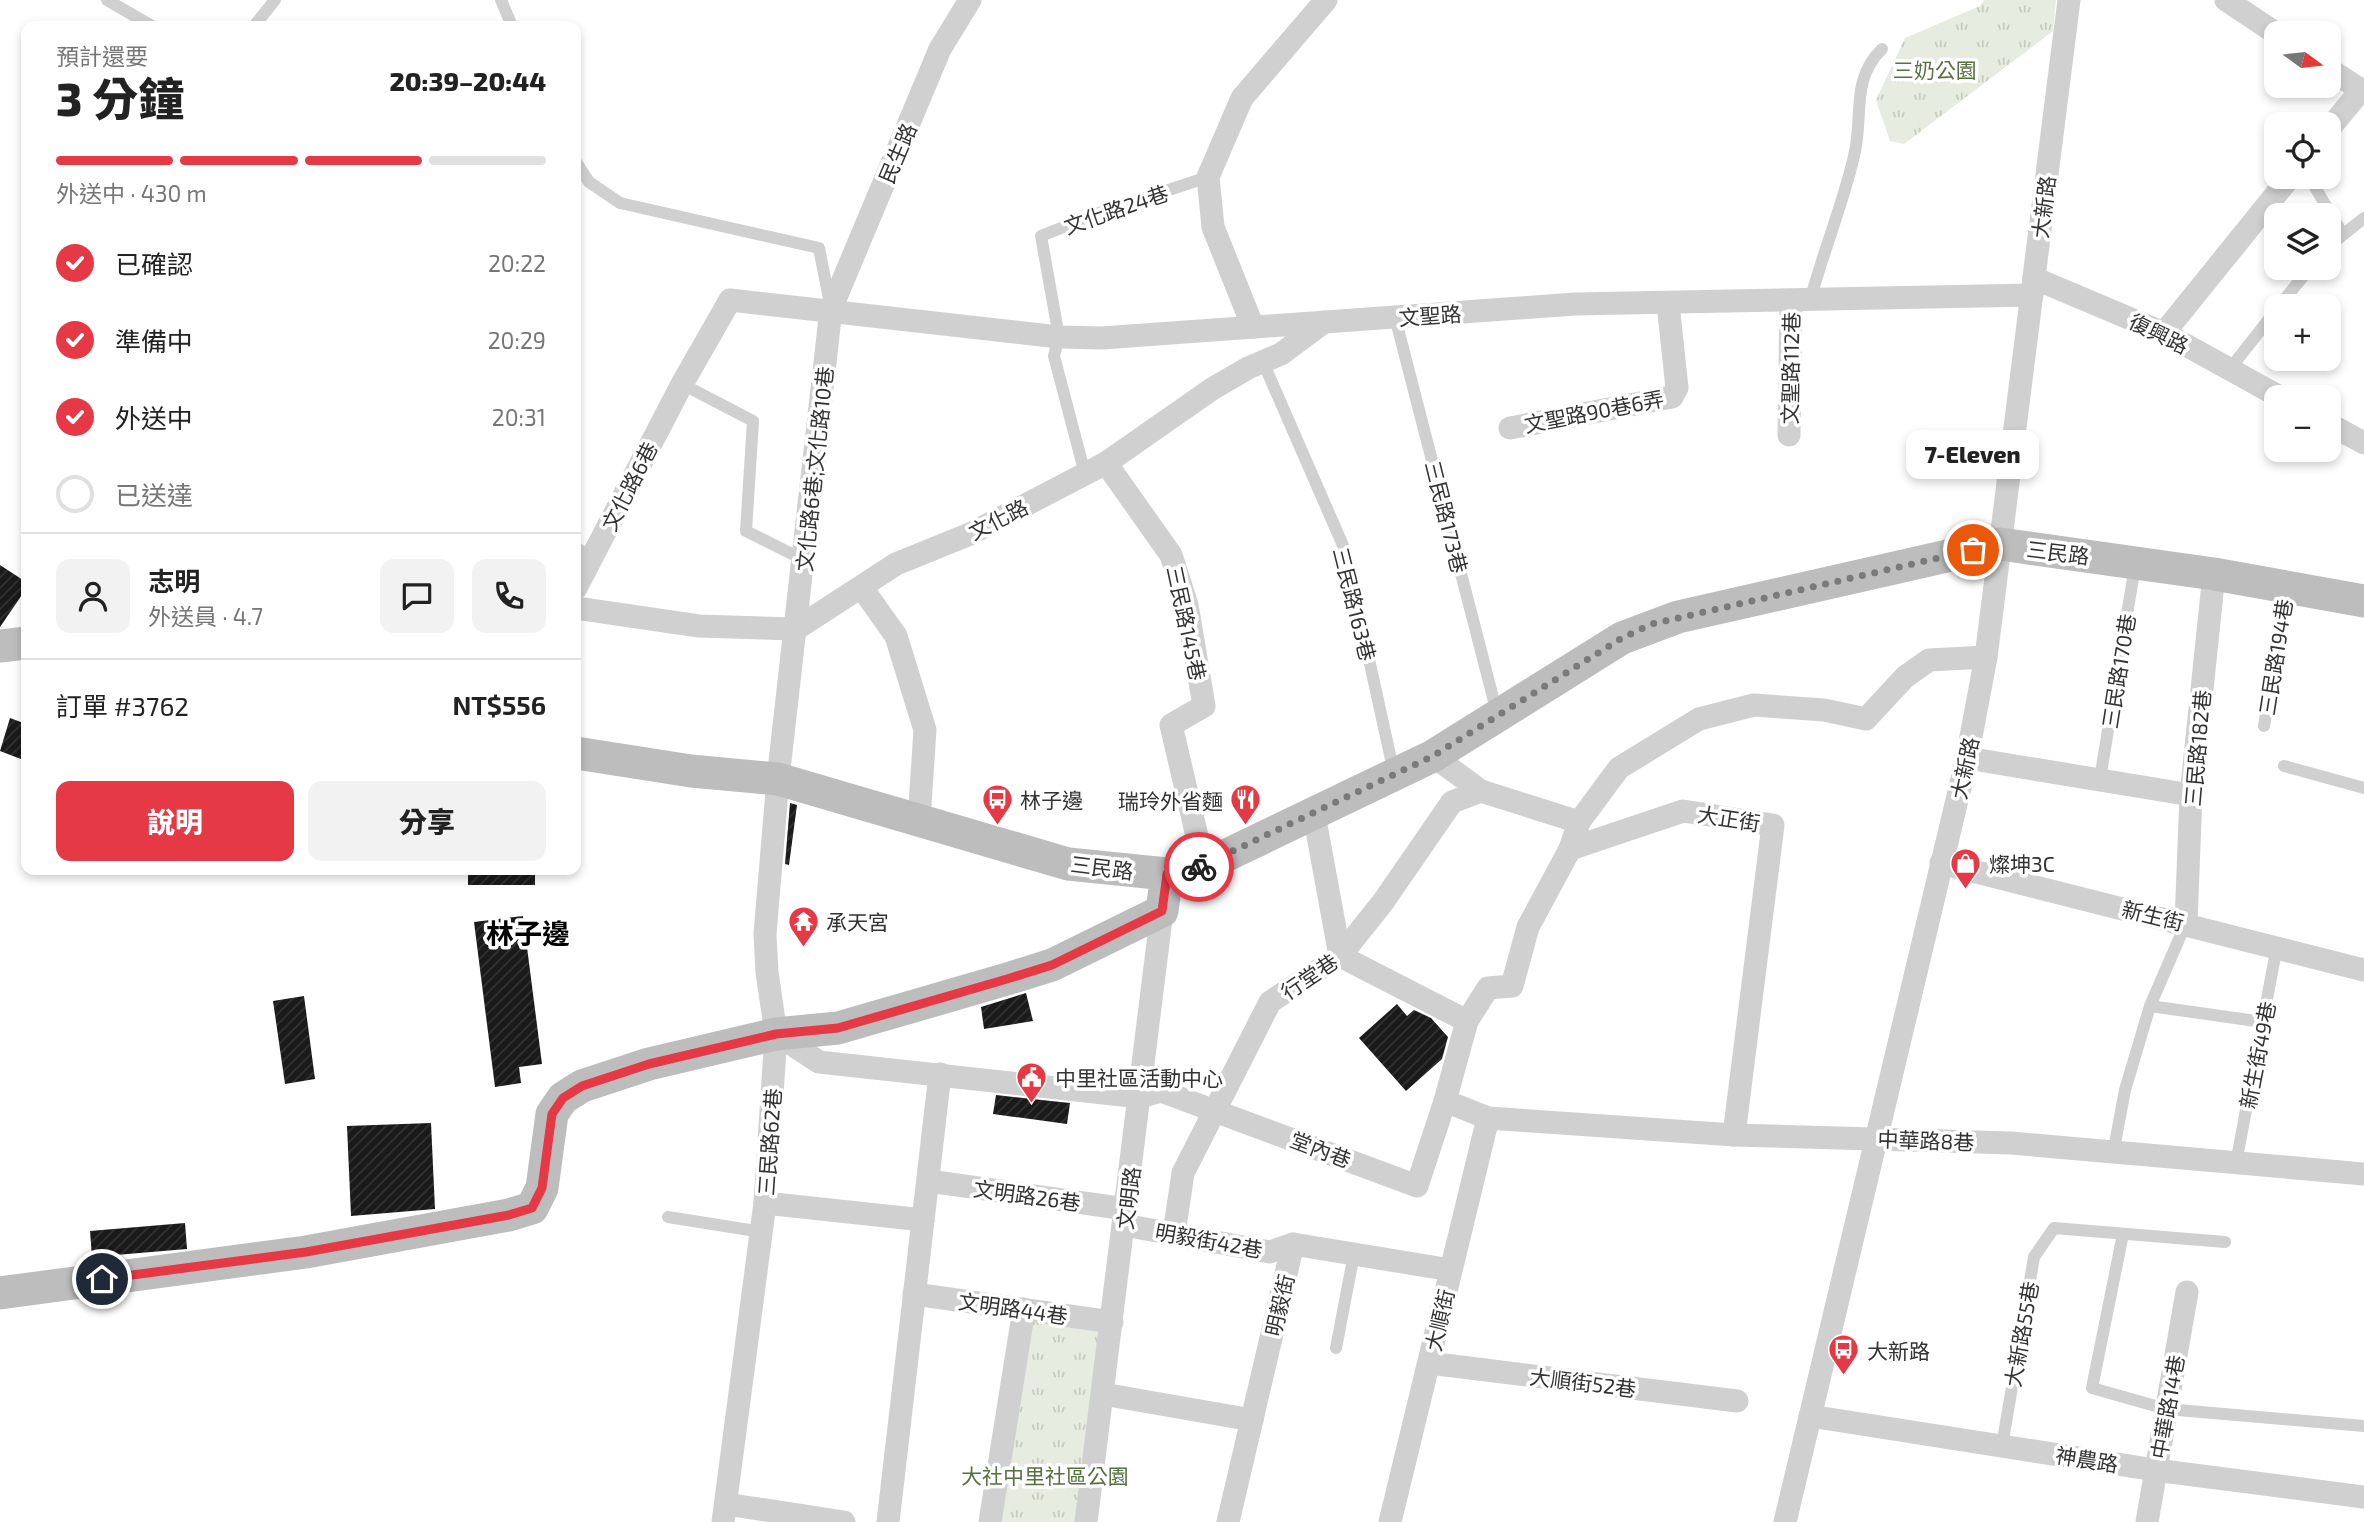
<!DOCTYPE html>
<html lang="zh-TW">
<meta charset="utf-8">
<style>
:root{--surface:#fff;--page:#f2f2f2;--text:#222;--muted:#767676;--line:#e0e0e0;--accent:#e63946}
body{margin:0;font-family:"Exo 2","Noto Sans TC",sans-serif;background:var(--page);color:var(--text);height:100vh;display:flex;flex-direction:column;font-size:26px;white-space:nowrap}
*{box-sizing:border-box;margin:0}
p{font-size:23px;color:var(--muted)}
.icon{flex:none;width:38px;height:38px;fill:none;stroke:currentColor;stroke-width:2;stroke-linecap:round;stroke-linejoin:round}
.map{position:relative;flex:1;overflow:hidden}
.panel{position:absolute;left:21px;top:21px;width:560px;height:854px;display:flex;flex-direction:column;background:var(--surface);border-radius:14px;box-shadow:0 4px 10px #0003}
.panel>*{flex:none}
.needle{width:46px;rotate:105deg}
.tools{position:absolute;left:2264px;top:21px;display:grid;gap:14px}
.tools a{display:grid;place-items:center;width:77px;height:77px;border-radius:14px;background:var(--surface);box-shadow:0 4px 10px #0003;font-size:35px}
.pin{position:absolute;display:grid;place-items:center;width:60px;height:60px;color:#fff;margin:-30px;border:4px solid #fff;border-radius:50%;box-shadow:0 2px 7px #0007}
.courier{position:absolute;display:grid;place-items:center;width:70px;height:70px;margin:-35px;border:5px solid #e63946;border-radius:50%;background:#fff;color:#222;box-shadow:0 2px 9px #0007}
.bubble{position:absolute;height:49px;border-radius:14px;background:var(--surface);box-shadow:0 4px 10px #0003;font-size:23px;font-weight:800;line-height:49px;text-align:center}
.overview em{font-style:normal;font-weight:800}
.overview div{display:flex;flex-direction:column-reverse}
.overview{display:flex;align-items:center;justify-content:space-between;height:119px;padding:0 35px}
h1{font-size:46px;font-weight:800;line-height:52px}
.bar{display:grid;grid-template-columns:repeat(4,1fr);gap:10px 7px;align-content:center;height:84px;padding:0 35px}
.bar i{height:9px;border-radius:5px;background:var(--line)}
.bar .selected{background:var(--accent)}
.bar p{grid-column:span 4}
.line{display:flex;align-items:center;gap:18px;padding:0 35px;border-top:2px solid var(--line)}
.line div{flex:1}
.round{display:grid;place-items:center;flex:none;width:74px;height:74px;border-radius:14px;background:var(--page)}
ol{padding:0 35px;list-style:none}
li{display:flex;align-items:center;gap:21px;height:77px}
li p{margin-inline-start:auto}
li .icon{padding:7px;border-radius:50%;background:var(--accent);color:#fff;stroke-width:4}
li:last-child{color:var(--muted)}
li i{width:38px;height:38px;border:4px solid var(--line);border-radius:50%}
.primary-button{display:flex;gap:14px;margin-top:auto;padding:14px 35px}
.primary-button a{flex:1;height:80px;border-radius:14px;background:var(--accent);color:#fff;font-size:28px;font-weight:800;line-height:80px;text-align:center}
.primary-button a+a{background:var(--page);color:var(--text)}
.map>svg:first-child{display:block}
</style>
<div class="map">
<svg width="2364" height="1522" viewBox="0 0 2364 1522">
<defs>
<pattern id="park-tufts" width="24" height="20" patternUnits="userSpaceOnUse" patternTransform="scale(1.75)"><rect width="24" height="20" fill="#e6ecdf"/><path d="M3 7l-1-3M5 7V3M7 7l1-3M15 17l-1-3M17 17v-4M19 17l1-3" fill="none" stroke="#c6cbc0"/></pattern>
<pattern id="building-hatch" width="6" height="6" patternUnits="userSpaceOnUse" patternTransform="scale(1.75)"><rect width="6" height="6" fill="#1a1a1a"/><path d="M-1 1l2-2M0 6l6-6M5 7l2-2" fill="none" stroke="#333"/></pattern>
</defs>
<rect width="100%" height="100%" fill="#fff"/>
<g fill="url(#park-tufts)">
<path d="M1984 0H2056L2053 31 1904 144 1890 141 1876 100 1905 38 1980 6Z"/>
<path d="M1024 1309 1112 1322 1086 1522H990Z"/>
</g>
<g fill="url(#building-hatch)">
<path d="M0 565 26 582V589L0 627Z"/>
<path d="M10 718 26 724V761L0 751Z"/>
<path d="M790 803 797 805 789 865 785 864Z"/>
<rect x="468" y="870" width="67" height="15"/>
<path d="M523 916 542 1064 519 1067 521 1083 495 1087 474 922Z"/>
<path d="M1026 993 1033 1021 984 1029 981 1007Z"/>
<path d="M304 996 315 1079 285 1084 273 1001Z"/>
<path d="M1397 1004 1407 1016 1414 1010 1431 1018 1448 1037 1442 1059 1406 1091 1359 1038Z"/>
<path d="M996 1095 1070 1103 1067 1124 993 1114Z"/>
<path d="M431 1123 435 1209 351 1216 347 1126Z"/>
<path d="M185 1223 187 1249 92 1257 90 1231Z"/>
</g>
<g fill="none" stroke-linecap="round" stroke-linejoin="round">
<g stroke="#d0d0d0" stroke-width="12">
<path d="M107 0 152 26"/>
<path d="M501 0 512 26"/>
<path d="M254 26 275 0"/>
<path d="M576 162 589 182 620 203 819 248 830 304"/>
<path d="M2309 177 2342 233"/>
<path d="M2329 246 2364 218"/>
<path d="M1810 301C1823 252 1843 204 1854 156 1864 117 1850 80 1882 49"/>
<path d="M2279 306 2310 268"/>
<path d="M1395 317 1497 713"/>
<path d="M1263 362 1345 550 1394 773"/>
<path d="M2229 370 2277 309"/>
<path d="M682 384 753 421 746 531 804 560"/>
<path d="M1085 474 1054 356 1059 337 1041 236 1096 214 1208 177"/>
<path d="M576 548 592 557"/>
<path d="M2264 726 2286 589"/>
<path d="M2284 766 2364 788"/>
<path d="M2100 779 2135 566"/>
<path d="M2150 1006 2263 1022"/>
<path d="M2113 1154 2125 1090 2150 1006 2186 923"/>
<path d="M2236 1163 2277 946"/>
<path d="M668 1217 762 1232"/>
<path d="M2123 1234 2092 1388 2166 1409 2364 1426"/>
<path d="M1336 1348 1354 1254"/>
<path d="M2002 1446 2034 1257 2054 1228 2225 1242"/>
</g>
<g stroke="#d0d0d0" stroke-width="23">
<path d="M2226 0 2277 34"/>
<path d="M2329 69 2361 90 2329 129"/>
<path d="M2034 278 2164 333 2280 397"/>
<path d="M1253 327 1213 227 1208 177 1242 98 1326 0"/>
<path d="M2164 333 2290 177"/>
<path d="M2329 424 2364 443"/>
<path d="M1510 428 1672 397 1677 388 1668 304"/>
<path d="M1789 435 1791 301"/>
<path d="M1106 463 1171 555 1187 605 1204 706 1171 725 1204 866"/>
<path d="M576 588 682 384 730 300 1059 337 1102 338 1575 304 2032 295"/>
<path d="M862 588 896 636 925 730 919 820"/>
<path d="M576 608 699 626 796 629"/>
<path d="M796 629 896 564 970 534 1106 463 1212 389 1248 368 1281 354 1324 322"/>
<path d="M1433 756 1481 791 1579 822 1570 849 1683 811 1773 825 1734 1135"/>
<path d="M1967 758 2191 795"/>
<path d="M1314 814 1340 956 1467 1021"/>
<path d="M1579 822 1619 768 1699 719 1754 705 1824 710 1866 719 1905 677 1929 660 1986 657"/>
<path d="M1570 849 1528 927 1512 986 1488 988 1467 1021 1445 1101 1488 1118 1734 1135 2011 1143 2364 1174"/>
<path d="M1941 863 2364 970"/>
<path d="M2186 923 2191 795 2214 574"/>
<path d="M776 1034 819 1062 1140 1097 1161 1091 1417 1186 1445 1101"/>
<path d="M929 1181 1126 1209"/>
<path d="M765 1203 923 1220"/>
<path d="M1124 1225 1270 1252 1293 1244"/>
<path d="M1174 1234 1183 1173 1270 1002 1340 956 1383 902 1452 802 1481 791"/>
<path d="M914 1294 1112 1322"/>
<path d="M1429 1363 1737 1401"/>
<path d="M1103 1394 1252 1420"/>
<path d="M1810 1416 2155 1470 2364 1497"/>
<path d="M726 1504 844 1522"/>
<path d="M723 1522 765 1203 776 1034 767 972 765 934 778 779 831 309 940 49 970 0"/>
<path d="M888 1522 940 1074"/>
<path d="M990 1522 1024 1309"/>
<path d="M1086 1522 1162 911"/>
<path d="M1228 1522 1293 1244 1451 1270"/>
<path d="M1390 1522 1488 1118"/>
<path d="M1785 1522 1967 758 1986 657 2069 0"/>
<path d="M2147 1522 2187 1292"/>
</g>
<g stroke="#bdbdbd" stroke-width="33">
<path d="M0 646 26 643"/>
<path d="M576 753 691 771 778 779 1068 864 1167 874 1204 866 1433 756 1622 638 1678 617 2000 544 2214 574 2364 601"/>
<path d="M0 1293 306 1252 509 1215 532 1208 542 1188 552 1114 563 1098 582 1086 649 1064 776 1034 838 1028 1007 979 1052 965 1162 911 1167 874"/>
</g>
</g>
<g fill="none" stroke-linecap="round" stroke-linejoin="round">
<path stroke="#7a7a7a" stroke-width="7" stroke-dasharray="0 12.6" d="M1199 867 1433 756 1622 638 1652 624 1973 550"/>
<path stroke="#e63946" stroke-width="9" d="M102 1279 306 1252 509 1215 532 1208 542 1188 552 1114 563 1098 582 1086 649 1064 776 1034 838 1028 1007 979 1052 965 1162 911 1167 874 1199 867"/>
</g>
<defs>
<symbol id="bus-pin" viewBox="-11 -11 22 30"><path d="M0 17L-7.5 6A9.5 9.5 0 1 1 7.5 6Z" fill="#e63946" stroke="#fff"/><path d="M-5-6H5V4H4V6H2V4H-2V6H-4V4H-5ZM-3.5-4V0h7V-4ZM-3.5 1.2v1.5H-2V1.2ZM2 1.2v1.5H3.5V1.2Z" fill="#fff"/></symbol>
<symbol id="restaurant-pin" viewBox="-11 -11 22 30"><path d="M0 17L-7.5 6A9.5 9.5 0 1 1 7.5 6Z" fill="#e63946" stroke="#fff"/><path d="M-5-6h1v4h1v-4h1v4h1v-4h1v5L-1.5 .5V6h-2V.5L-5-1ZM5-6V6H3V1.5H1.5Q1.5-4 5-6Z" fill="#fff"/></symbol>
<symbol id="shop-pin" viewBox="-11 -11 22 30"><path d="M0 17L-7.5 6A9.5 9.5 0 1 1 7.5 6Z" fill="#e63946" stroke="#fff"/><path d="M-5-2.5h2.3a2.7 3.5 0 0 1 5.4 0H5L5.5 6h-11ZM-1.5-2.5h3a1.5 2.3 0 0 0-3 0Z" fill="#fff"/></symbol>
<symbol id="temple-pin" viewBox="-11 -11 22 30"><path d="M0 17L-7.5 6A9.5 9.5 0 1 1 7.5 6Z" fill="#e63946" stroke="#fff"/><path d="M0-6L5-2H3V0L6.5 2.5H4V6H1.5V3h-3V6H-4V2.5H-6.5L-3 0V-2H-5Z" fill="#fff"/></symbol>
<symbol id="civic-pin" viewBox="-11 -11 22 30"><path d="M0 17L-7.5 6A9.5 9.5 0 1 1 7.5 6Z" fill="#e63946" stroke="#fff"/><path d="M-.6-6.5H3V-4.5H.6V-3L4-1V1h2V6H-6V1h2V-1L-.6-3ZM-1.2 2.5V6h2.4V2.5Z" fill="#fff"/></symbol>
</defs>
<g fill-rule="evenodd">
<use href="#bus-pin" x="980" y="782" width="35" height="47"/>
<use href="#restaurant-pin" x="1228" y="782" width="35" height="47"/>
<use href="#shop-pin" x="1948" y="846" width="35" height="47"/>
<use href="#temple-pin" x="786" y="904" width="35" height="47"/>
<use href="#civic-pin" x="1014" y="1060" width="35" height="47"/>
<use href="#bus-pin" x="1826" y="1332" width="35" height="47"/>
</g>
<g text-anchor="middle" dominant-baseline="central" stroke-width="7" stroke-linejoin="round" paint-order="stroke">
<g font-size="21" fill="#56703f" stroke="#fff">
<text x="1935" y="69">三奶公園</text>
<text x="1045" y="1475">大社中里社區公園</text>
</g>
<g font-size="21" fill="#333" stroke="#fff">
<text transform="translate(897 153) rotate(-67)">民生路</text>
<text transform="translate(2043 207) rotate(-83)">大新路</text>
<text transform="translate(1116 209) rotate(-19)">文化路24巷</text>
<text transform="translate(1430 315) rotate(-4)">文聖路</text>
<text transform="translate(2159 333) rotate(26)">復興路</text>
<text transform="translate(1790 368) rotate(-89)">文聖路112巷</text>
<text transform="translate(1594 411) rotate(-11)">文聖路90巷6弄</text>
<text transform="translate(814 469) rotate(-84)">文化路6巷;文化路10巷</text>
<text transform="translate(629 486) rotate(-63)">文化路6巷</text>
<text transform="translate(1447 517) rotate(76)">三民路173巷</text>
<text transform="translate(998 519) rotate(-27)">文化路</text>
<text transform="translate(2058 552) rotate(7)">三民路</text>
<text transform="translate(1355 604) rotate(76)">三民路163巷</text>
<text transform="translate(1187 623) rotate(78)">三民路145巷</text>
<text transform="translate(2275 657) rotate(-81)">三民路194巷</text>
<text transform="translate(2118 671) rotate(-81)">三民路170巷</text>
<text transform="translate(2197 748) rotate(-85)">三民路182巷</text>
<text transform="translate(1964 768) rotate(-78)">大新路</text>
<text transform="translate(1729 818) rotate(9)">大正街</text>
<text transform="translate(1102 867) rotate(7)">三民路</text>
<text transform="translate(2153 915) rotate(14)">新生街</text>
<text transform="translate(1309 976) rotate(-34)">行堂巷</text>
<text transform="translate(2257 1055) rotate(-79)">新生街49巷</text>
<text transform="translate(1926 1140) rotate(2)">中華路8巷</text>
<text transform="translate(769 1142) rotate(-86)">三民路62巷</text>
<text transform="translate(1321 1149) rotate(21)">堂內巷</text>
<text transform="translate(1027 1195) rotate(8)">文明路26巷</text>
<text transform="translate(1128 1198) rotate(-83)">文明路</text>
<text transform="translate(1209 1240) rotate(10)">明毅街42巷</text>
<text transform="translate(1279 1305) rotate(-77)">明毅街</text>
<text transform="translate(1013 1308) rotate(8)">文明路44巷</text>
<text transform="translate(1439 1320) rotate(-77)">大順街</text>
<text transform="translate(2021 1334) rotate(-80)">大新路55巷</text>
<text transform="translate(1583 1382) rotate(7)">大順街52巷</text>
<text transform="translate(2167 1407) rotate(-80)">中華路14巷</text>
<text transform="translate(2087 1459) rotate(9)">神農路</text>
</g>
<g font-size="21" fill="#333" stroke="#fff" text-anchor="start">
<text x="1020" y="799">林子邊</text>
<text x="1223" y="800" text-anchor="end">瑞玲外省麵</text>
<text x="1989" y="863">燦坤3C</text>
<text x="826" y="921">承天宮</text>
<text x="1055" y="1077">中里社區活動中心</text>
<text x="1867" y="1350">大新路</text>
</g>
<g font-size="28" font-weight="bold" fill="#000" stroke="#fff">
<text x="528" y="933">林子邊</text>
</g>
</g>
</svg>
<div class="tools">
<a><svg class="needle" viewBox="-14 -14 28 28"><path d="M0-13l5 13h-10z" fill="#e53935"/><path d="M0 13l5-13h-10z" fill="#767676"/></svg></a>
<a><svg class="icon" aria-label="locate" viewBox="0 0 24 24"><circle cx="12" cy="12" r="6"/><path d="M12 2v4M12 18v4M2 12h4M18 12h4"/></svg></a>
<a><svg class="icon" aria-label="layers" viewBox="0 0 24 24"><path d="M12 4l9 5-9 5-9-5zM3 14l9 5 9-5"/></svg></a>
<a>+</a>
<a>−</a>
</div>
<div class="pin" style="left:1973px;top:550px;background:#ea580c"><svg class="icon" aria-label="bag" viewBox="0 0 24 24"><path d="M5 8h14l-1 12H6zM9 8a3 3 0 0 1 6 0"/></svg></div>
<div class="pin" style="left:102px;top:1279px;background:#1f2937"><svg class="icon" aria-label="home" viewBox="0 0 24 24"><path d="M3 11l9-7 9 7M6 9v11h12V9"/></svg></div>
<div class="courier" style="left:1199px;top:867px"><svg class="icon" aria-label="bike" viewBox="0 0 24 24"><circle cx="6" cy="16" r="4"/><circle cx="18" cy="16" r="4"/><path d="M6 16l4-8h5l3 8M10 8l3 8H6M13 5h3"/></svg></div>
<div class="bubble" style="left:1906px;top:430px;width:133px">7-Eleven</div>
<section class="panel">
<div class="overview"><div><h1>3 分鐘</h1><p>預計還要</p></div><em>20:39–20:44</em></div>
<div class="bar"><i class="selected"></i><i class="selected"></i><i class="selected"></i><i></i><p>外送中 · 430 m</p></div>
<ol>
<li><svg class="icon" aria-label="check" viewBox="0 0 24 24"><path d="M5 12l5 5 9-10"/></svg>已確認<p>20:22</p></li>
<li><svg class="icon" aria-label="check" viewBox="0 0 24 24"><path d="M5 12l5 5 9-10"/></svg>準備中<p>20:29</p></li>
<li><svg class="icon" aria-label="check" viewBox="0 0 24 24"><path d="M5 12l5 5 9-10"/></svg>外送中<p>20:31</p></li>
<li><i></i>已送達</li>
</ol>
<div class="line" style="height:126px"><a class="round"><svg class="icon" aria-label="person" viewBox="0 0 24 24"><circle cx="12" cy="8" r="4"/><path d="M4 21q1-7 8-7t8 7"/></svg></a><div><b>志明</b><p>外送員 · 4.7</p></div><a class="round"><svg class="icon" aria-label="chat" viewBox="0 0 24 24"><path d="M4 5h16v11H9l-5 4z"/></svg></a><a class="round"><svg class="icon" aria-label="phone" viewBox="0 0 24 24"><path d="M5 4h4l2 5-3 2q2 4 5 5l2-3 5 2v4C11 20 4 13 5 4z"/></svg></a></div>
<div class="line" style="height:91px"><div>訂單 #3762</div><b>NT$556</b></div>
<div class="primary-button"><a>說明</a><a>分享</a></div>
</section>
</div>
